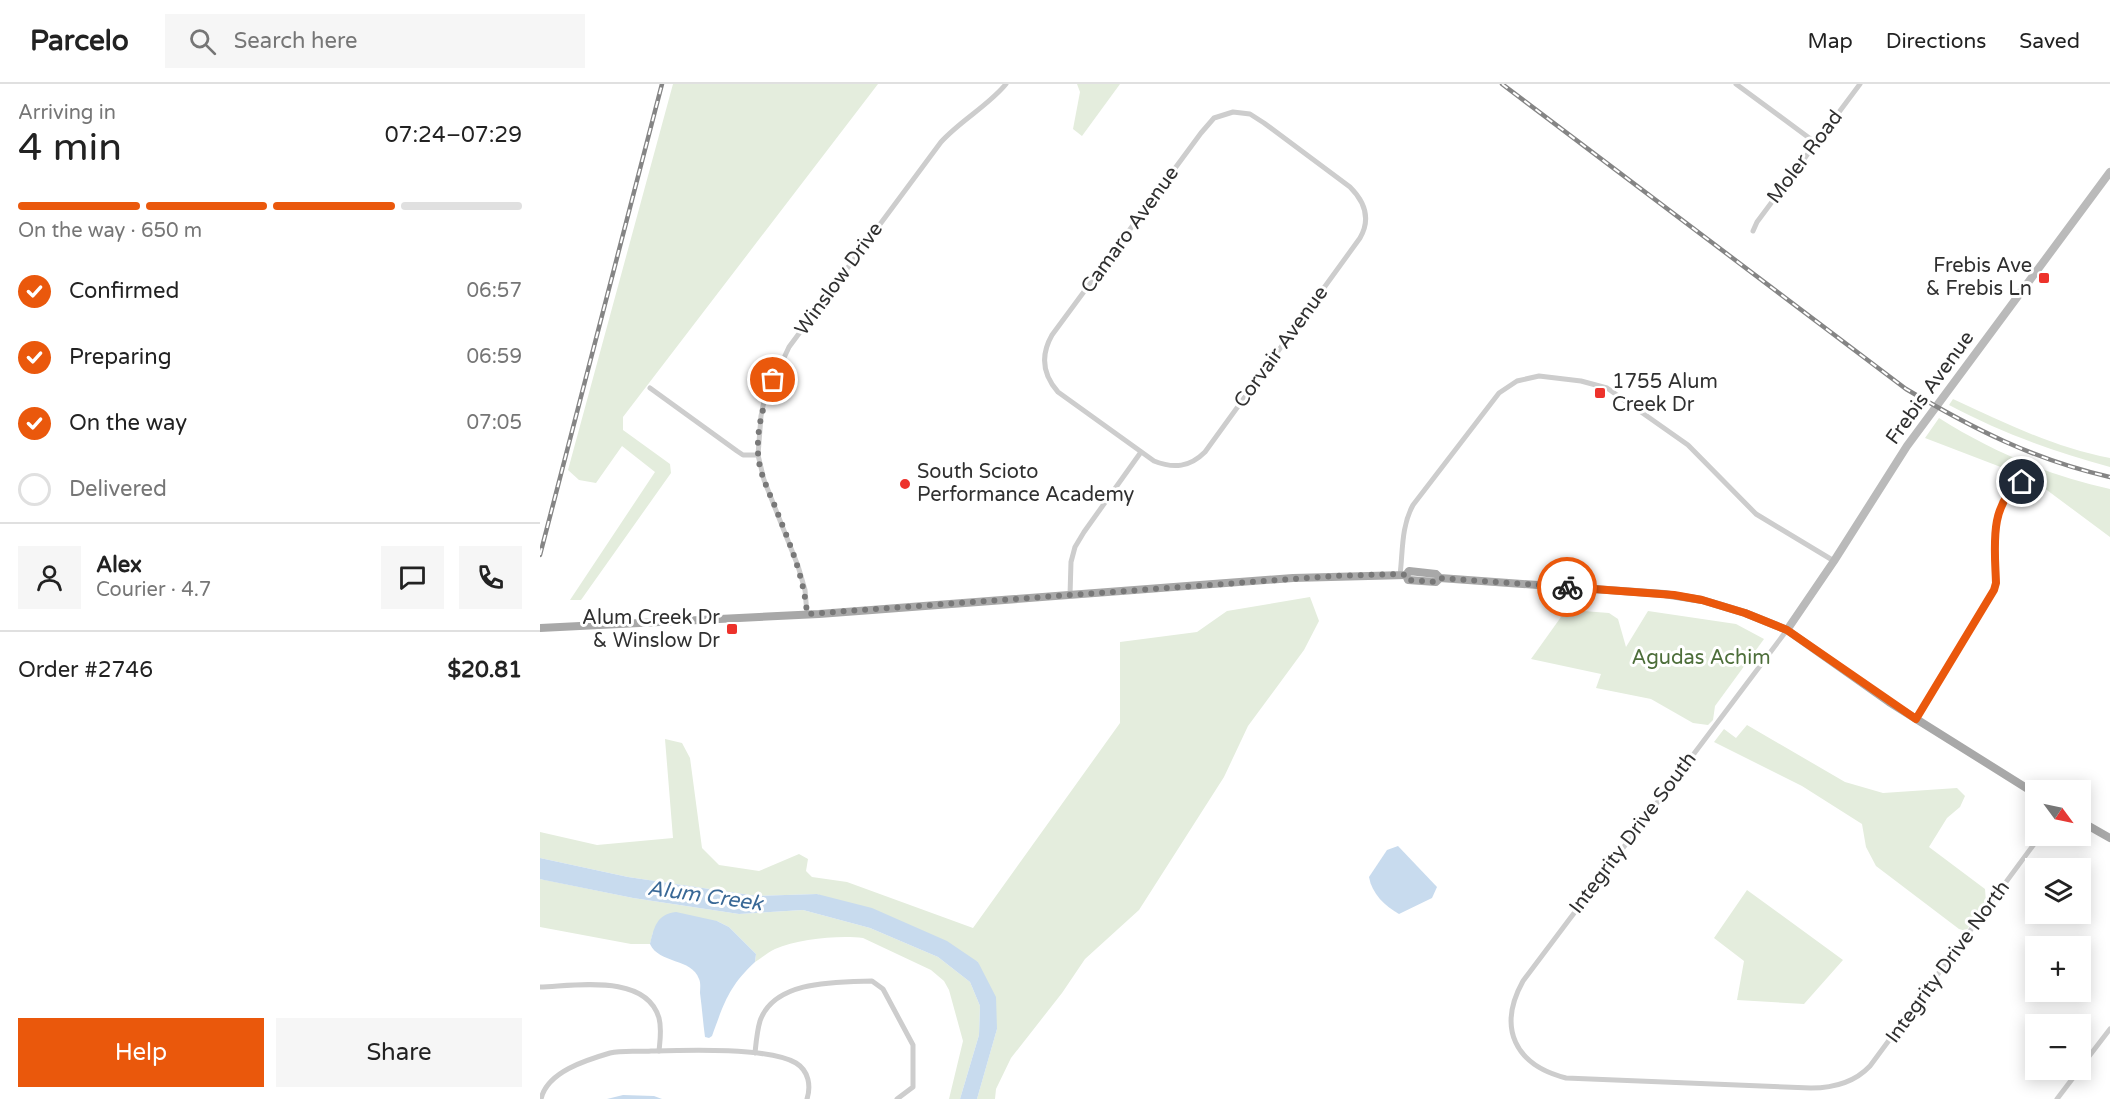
<!DOCTYPE html>
<meta charset="utf-8">
<style>
:root{--surface:#fff;--page:#f6f6f6;--text:#222;--muted:#767676;--line:#e0e0e0;--accent:#ea580c}
body{margin:0;font-family:"Varela Round",sans-serif;background:var(--page);color:var(--text);height:100vh;display:flex;flex-direction:column;font-size:22px;white-space:nowrap}
*{box-sizing:border-box;margin:0}
p{font-size:20px;color:var(--muted)}
.icon{flex:none;width:33px;height:33px;fill:none;stroke:currentColor;stroke-width:2;stroke-linecap:round;stroke-linejoin:round}
.map{position:relative;flex:1;overflow:hidden}
.sheet{display:flex;flex-direction:column;background:var(--surface);width:540px}
.sheet>*{flex:none}
.needle{width:39px;rotate:123deg}
.buttons{position:absolute;left:1485px;top:696px;display:grid;gap:12px}
.buttons a{display:grid;place-items:center;width:66px;height:66px;border-radius:0px;background:var(--surface);box-shadow:0 3px 15px #0003;font-size:30px}
.pin{position:absolute;display:grid;place-items:center;width:51px;height:51px;color:#fff;margin:-26px;border:3px solid #fff;border-radius:50%;box-shadow:0 2px 6px #0007}
.courier{position:absolute;display:grid;place-items:center;width:60px;height:60px;margin:-30px;border:4px solid #ea580c;border-radius:50%;background:#fff;color:#222;box-shadow:0 2px 8px #0007}
.summary em{font-style:normal;font-weight:600}
.summary div{display:flex;flex-direction:column-reverse}
.summary{display:flex;align-items:center;justify-content:space-between;height:102px;padding:0 18px}
h1{font-size:39px;font-weight:600;line-height:45px}
.bar{display:grid;grid-template-columns:repeat(4,1fr);gap:9px 6px;align-content:center;height:72px;padding:0 18px}
.bar i{height:8px;border-radius:4px;background:var(--line)}
.bar .selected{background:var(--accent)}
.bar p{grid-column:span 4}
.line{display:flex;align-items:center;gap:15px;padding:0 18px;border-top:2px solid var(--line)}
.line div{flex:1}
.round{display:grid;place-items:center;flex:none;width:63px;height:63px;border-radius:0px;background:var(--page)}
ol{padding:0 18px;list-style:none}
li{display:flex;align-items:center;gap:18px;height:66px}
li p{margin-inline-start:auto}
li .icon{padding:6px;border-radius:50%;background:var(--accent);color:#fff;stroke-width:4}
li:last-child{color:var(--muted)}
li i{width:33px;height:33px;border:3px solid var(--line);border-radius:50%}
.action{display:flex;gap:12px;margin-top:auto;padding:12px 18px}
.action a{flex:1;height:69px;border-radius:0px;background:var(--accent);color:#fff;font-size:24px;font-weight:600;line-height:69px;text-align:center}
.action a+a{background:var(--page);color:var(--text)}
header{display:flex;align-items:center;gap:36px;box-sizing:border-box;height:84px;padding:0 30px;background:var(--surface);border-bottom:2px solid var(--line)}
header strong{font-size:28px}
nav{display:flex;gap:33px;margin-inline-start:auto;font-size:21px}
.search{width:420px;height:54px;background:var(--page);display:flex;align-items:center;gap:15px;box-sizing:border-box;padding:0 21px;border-radius:0px;color:var(--muted);font-size:22px}
main{display:flex;flex:1;min-height:0}
.map>svg:first-child{display:block}
</style>
<header>
<strong>Parcelo</strong>
<div class="search"><svg class="icon" aria-label="search" viewBox="0 0 24 24"><circle cx="10" cy="10" r="6"/><path d="M15 15l6 6"/></svg>Search here</div>
<nav><a>Map</a><a>Directions</a><a>Saved</a></nav>
</header>
<main>
<section class="sheet">
<div class="summary"><div><h1>4 min</h1><p>Arriving in</p></div><em>07:24–07:29</em></div>
<div class="bar"><i class="selected"></i><i class="selected"></i><i class="selected"></i><i></i><p>On the way · 650 m</p></div>
<ol>
<li><svg class="icon" aria-label="check" viewBox="0 0 24 24"><path d="M5 12l5 5 9-10"/></svg>Confirmed<p>06:57</p></li>
<li><svg class="icon" aria-label="check" viewBox="0 0 24 24"><path d="M5 12l5 5 9-10"/></svg>Preparing<p>06:59</p></li>
<li><svg class="icon" aria-label="check" viewBox="0 0 24 24"><path d="M5 12l5 5 9-10"/></svg>On the way<p>07:05</p></li>
<li><i></i>Delivered</li>
</ol>
<div class="line" style="height:108px"><a class="round"><svg class="icon" aria-label="person" viewBox="0 0 24 24"><circle cx="12" cy="8" r="4"/><path d="M4 21q1-7 8-7t8 7"/></svg></a><div><b>Alex</b><p>Courier · 4.7</p></div><a class="round"><svg class="icon" aria-label="chat" viewBox="0 0 24 24"><path d="M4 5h16v11H9l-5 4z"/></svg></a><a class="round"><svg class="icon" aria-label="phone" viewBox="0 0 24 24"><path d="M5 4h4l2 5-3 2q2 4 5 5l2-3 5 2v4C11 20 4 13 5 4z"/></svg></a></div>
<div class="line" style="height:78px"><div>Order #2746</div><b>$20.81</b></div>
<div class="action"><a>Help</a><a>Share</a></div>
</section>
<div class="map">
<svg width="1570" height="1015" viewBox="0 0 1570 1015">
<rect width="100%" height="100%" fill="#fff"/>
<g fill="#e4eddd">
<path d="M133 0H338L83 333V346L130 380 131 389 41 516H30L115 388 82 362 56 399 39 396 28 386Z"/>
<path d="M537 0H580L542 52 533 45 540 8Z"/>
<path d="M1413 315C1463 338 1515 364 1570 374V383C1512 367 1462 349 1409 321Z"/>
<path d="M1399 334C1451 367 1510 392 1570 405V453L1492 395 1385 354Z"/>
<path d="M770 513 779 537 764 566 708 642 684 693 599 826 545 875 522 909 471 974 456 1005 455 1015H437L457 945 438 878 277 810 217 812 88 793 0 774V748L57 761 133 754 125 655 142 659 150 674 162 764 179 781 219 787 259 770 268 775 266 787 272 793 307 798 433 844 580 639V558L657 548 687 527Z"/>
<path d="M1031 526 1069 529 1078 535 1086 563 1108 527 1196 540 1224 555 1175 622 1173 636 1168 641 1153 639 1111 615 1056 604 1061 590 991 575 1021 533Z"/>
<path d="M1207 641 1305 698 1343 709 1417 704 1425 712 1420 723 1407 734 1389 763 1445 805 1446 818 1426 847 1419 845 1336 782 1326 763 1322 740 1262 702 1174 658 1184 645 1196 654Z"/>
<path d="M0 795 93 814 199 830 263 826 330 844 398 873 430 898 440 922 439 951 420 1015H409L423 957 409 906 404 897 391 886 323 854C299 851 258 855 235 865 228 868 222 874 215 878L216 870 189 843 177 837 113 848 110 860H91L0 843Z"/>
<path d="M1207 806 1303 876 1264 920 1197 916 1204 877 1174 854Z"/>
</g>
<g fill="#c8dbee">
<path d="M858 762 897 803 892 814 859 830C845 822 832 810 829 793L847 766Z"/>
<path d="M0 774 88 793 217 812 277 810 332 824 407 857 438 878 456 913 457 945 437 1015H420L439 951 440 922 430 898 398 873 330 844 263 826 199 830 93 814 4 796 0 795Z"/>
<path d="M136 828 177 837 189 843 216 870 215 878C189 902 184 919 172 952L169 954 165 953C163 938 162 924 160 909 160 905 161 899 159 895 152 874 119 880 110 860 114 843 117 830 136 828Z"/>
<path d="M83 1011 114 1012 122 1015H67Z"/>
</g>
<g fill="none" stroke-linecap="round" stroke-linejoin="round">
<g stroke="#cdcdcd" stroke-width="5">
<path d="M1196 0 1276 59"/>
<path d="M693 28 710 30 724 39 810 103C825 118 831 135 820 154L665 368C650 383 634 385 614 377L518 308C503 291 500 272 512 251L661 49 674 34Z"/>
<path d="M1213 147 1217 138 1320 0"/>
<path d="M110 304 197 367 203 371H218"/>
<path d="M860 491C863 467 861 443 873 421L959 309 977 297 999 292 1041 297 1067 304 1148 361 1216 430 1294 477"/>
<path d="M530 511 531 478 535 463 544 448 601 368"/>
<path d="M267 530 265 506 258 482 224 396 218 371 221 332 224 317 249 263 401 58C421 36 448 22 466 0"/>
<path d="M1247 546 983 897C957 944 975 981 1026 994L1271 1004C1294 1004 1314 999 1330 982L1500 752"/>
<path d="M1375 635 1454 506 1456 499C1455 464 1448 420 1482 398"/>
<path d="M0 903C35 902 106 889 119 934 122 945 120 956 119 967"/>
<path d="M215 969C216 959 217 947 220 937 234 896 297 898 332 897L343 905 373 961V1003L357 1015"/>
<path d="M1540 984 1570 945"/>
<path d="M1 1015C7 988 46 976 70 969 82 966 98 968 111 967 145 966 228 963 256 979 269 987 271 1002 267 1015"/>
<path d="M1517 1015 1539 986"/>
</g>
<path stroke="#bababa" stroke-width="8" d="M1247 546 1294 477 1367 362 1570 88"/>
<g stroke="#a8a8a8" stroke-width="8">
<path d="M866 491 868 496 896 498 900 494"/>
<path d="M0 544 279 530 753 494 866 491 869 487 896 490 900 494 1124 510 1162 516 1205 529 1247 546 1349 618 1496 710"/>
<path d="M1540 737 1570 754"/>
</g>
<defs>
<g id="rail">
<path d="M962 0 1366 305C1432 344 1494 376 1570 393"/>
<path d="M0 471 122 0"/>
</g>
</defs>
<use href="#rail" stroke="#858585" stroke-width="4.5"/>
<use href="#rail" stroke="#fff" stroke-width="2" stroke-dasharray="7" stroke-linecap="butt"/>
</g>
<g fill="none" stroke-linecap="round" stroke-linejoin="round">
<path stroke="#787878" stroke-width="6" stroke-dasharray="0 10.8" d="M233 296C224 319 217 342 218 367 218 385 227 404 234 420 248 456 264 491 267 530L794 492 860 490 866 491 868 496 896 498 900 494 1027 503"/>
<path stroke="#ea580c" stroke-width="8" d="M1027 503 1134 511 1162 516 1205 529 1247 546 1376 635 1454 506 1456 499C1455 465 1448 419 1482 398"/>
</g>
<g fill="#ed322b" stroke="#fff" stroke-width="2">
<rect x="1498" y="188" width="12" height="12" rx="3"/>
<rect x="1054" y="303" width="12" height="12" rx="3"/>
<circle cx="365" cy="400" r="6"/>
<rect x="186" y="539" width="12" height="12" rx="3"/>
</g>
<g text-anchor="middle" dominant-baseline="central" stroke-width="6" stroke-linejoin="round" paint-order="stroke">
<g font-size="20" fill="#303030" stroke="#fff">
<text transform="translate(1265 73) rotate(-53)">Moler Road</text>
<text transform="translate(590 146) rotate(-54)">Camaro Avenue</text>
<text transform="translate(299 195) rotate(-54)">Winslow Drive</text>
<text transform="translate(741 263) rotate(-54)">Corvair Avenue</text>
<text transform="translate(1390 304) rotate(-54)">Frebis Avenue</text>
<text transform="translate(1093 749) rotate(-53)">Integrity Drive South</text>
<text transform="translate(1408 878) rotate(-54)">Integrity Drive North</text>
</g>
<g font-size="20" fill="#303030" stroke="#fff" text-anchor="end">
<text x="1492" y="182">Frebis Ave<tspan x="1492" dy="23">&amp; Frebis Ln</tspan></text>
<text x="1072" y="298" text-anchor="start">1755 Alum<tspan x="1072" dy="23">Creek Dr</tspan></text>
<text x="377" y="388" text-anchor="start">South Scioto<tspan x="377" dy="23">Performance Academy</tspan></text>
<text x="180" y="534">Alum Creek Dr<tspan x="180" dy="23">&amp; Winslow Dr</tspan></text>
</g>
<g font-size="20" fill="#4d6e3a" stroke="#fff">
<text x="1161" y="574">Agudas Achim</text>
</g>
<g font-size="21" font-style="italic" fill="#396896" stroke="#fff">
<text transform="translate(165 812) rotate(8)">Alum Creek</text>
</g>
</g>
</svg>
<div class="buttons">
<a><svg class="needle" viewBox="-14 -14 28 28"><path d="M0-13l5 13h-10z" fill="#e53935"/><path d="M0 13l5-13h-10z" fill="#767676"/></svg></a>
<a><svg class="icon" aria-label="layers" viewBox="0 0 24 24"><path d="M12 4l9 5-9 5-9-5zM3 14l9 5 9-5"/></svg></a>
<a>+</a>
<a>−</a>
</div>
<div class="pin" style="left:233px;top:296px;background:#ea580c"><svg class="icon" aria-label="bag" viewBox="0 0 24 24"><path d="M5 8h14l-1 12H6zM9 8a3 3 0 0 1 6 0"/></svg></div>
<div class="pin" style="left:1482px;top:398px;background:#1f2937"><svg class="icon" aria-label="home" viewBox="0 0 24 24"><path d="M3 11l9-7 9 7M6 9v11h12V9"/></svg></div>
<div class="courier" style="left:1027px;top:503px"><svg class="icon" aria-label="bike" viewBox="0 0 24 24"><circle cx="6" cy="16" r="4"/><circle cx="18" cy="16" r="4"/><path d="M6 16l4-8h5l3 8M10 8l3 8H6M13 5h3"/></svg></div>
</div>
</main>
